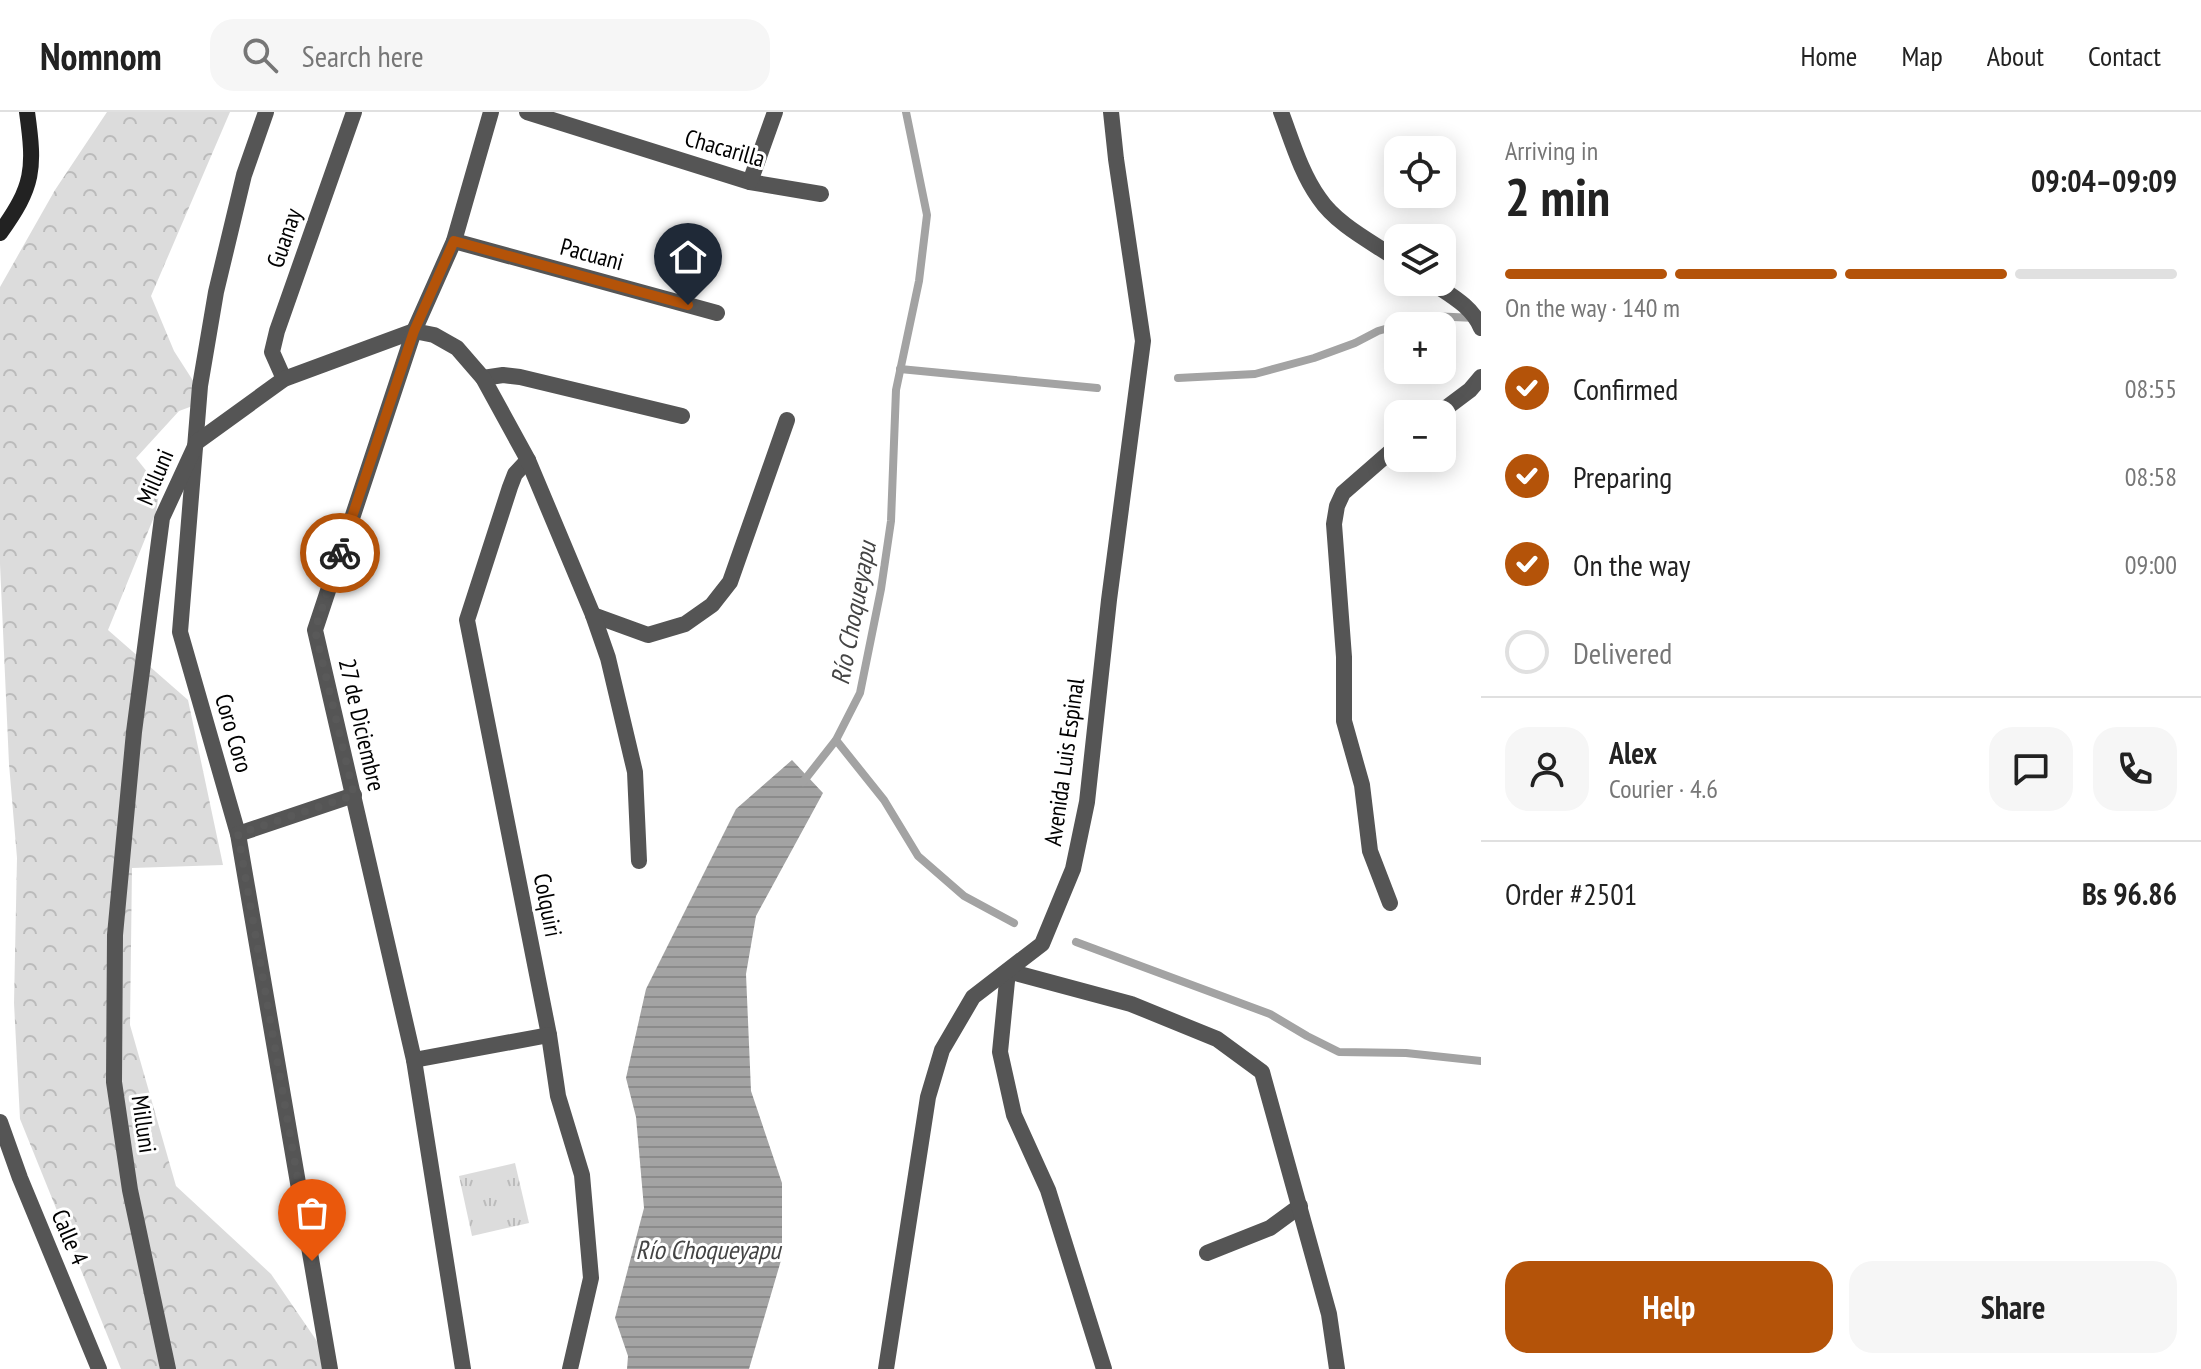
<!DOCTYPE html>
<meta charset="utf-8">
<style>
:root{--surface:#fff;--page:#f6f6f6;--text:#222;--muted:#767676;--line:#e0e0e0;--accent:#b45309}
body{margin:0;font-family:"PT Sans Narrow",sans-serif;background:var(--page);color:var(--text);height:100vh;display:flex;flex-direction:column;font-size:30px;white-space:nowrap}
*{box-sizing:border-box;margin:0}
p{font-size:26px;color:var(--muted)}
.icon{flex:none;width:44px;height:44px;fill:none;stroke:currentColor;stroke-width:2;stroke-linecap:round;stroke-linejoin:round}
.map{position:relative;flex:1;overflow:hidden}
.drawer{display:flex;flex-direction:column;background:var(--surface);width:720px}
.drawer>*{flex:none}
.controls{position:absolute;left:1384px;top:24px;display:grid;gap:16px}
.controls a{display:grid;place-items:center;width:72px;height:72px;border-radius:16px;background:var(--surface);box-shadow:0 4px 20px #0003;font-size:40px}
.pin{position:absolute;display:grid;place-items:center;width:68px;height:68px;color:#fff;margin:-82px -34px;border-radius:50% 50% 50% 0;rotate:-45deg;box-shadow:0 0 8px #0007}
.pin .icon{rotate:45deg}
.courier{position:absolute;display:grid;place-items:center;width:80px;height:80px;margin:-40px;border:6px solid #b45309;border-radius:50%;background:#fff;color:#222;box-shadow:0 2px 10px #0007}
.summary em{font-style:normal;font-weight:600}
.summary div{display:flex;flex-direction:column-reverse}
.summary{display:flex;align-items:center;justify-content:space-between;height:136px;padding:0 24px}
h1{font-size:52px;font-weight:600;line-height:60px}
.bar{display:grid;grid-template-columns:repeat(4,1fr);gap:12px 8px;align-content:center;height:96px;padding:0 24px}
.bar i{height:10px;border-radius:6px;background:var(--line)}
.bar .selected{background:var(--accent)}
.bar p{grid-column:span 4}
.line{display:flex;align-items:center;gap:20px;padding:0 24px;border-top:2px solid var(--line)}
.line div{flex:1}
.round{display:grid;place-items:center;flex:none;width:84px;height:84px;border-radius:24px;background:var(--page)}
ol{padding:0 24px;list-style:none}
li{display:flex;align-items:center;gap:24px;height:88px}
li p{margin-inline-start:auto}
li .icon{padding:8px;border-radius:50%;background:var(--accent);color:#fff;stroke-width:4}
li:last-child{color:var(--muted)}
li i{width:44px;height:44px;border:4px solid var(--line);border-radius:50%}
.cta{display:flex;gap:16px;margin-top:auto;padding:16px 24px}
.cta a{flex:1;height:92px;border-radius:24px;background:var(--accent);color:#fff;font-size:32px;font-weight:600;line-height:92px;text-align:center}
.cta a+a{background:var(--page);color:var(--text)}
header{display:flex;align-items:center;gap:48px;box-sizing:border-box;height:112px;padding:0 40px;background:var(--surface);border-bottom:2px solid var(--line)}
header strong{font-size:38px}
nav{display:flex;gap:44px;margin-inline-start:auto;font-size:28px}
.search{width:560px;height:72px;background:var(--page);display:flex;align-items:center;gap:20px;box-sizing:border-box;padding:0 28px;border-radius:24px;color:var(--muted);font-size:30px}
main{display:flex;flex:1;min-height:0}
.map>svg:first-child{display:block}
</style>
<header>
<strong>Nomnom</strong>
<div class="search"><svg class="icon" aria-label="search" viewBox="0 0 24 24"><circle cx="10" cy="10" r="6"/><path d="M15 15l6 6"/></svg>Search here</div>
<nav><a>Home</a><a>Map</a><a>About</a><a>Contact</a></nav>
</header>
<main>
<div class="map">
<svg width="1481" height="1257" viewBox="0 0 1481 1257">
<defs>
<pattern id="grass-tufts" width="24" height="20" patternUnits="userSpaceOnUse" patternTransform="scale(2)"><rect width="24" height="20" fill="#dcdcdc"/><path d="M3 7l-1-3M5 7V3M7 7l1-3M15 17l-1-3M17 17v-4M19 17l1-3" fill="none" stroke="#bbb"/></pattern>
<pattern id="forest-crowns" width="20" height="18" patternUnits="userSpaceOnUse" patternTransform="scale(2)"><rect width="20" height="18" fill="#dcdcdc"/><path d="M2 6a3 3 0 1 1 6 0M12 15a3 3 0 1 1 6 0" fill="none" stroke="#bbb"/></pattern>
<pattern id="water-rules" width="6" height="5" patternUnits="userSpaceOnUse" patternTransform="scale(2)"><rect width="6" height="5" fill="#a3a3a3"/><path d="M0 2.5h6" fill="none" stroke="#8b8b8b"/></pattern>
</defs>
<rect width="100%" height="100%" fill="#fff"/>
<path fill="url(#grass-tufts)" d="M515 1051 529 1111 472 1124 459 1064Z"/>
<path fill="url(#forest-crowns)" d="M107 0H230L151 184 174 239 206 289 179 299 136 346 160 376 156 400 108 518 188 588 223 753 132 756 130 913 176 1074 271 1162 336 1257H121L20 1007 14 891 17 746 9 652 0 452V175L55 78Z"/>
<path fill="url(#water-rules)" d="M792 648 823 681 756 804 746 862 751 979 782 1071V1145L749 1257H627L628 1244 615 1206 644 1096 636 1005 626 966 646 877 736 697Z"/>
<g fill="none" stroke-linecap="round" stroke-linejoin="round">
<g stroke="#a3a3a3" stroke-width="8">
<path d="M900 257 1097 276"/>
<path d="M1178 266 1255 262 1314 246 1355 231 1378 219 1430 204 1476 206"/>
<path d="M836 628 884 688 918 744 964 784 1014 811"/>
<path d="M803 670 836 628 860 581 881 477 891 409 896 278 919 169 927 103 906 0"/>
<path d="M1076 830 1270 902 1307 924 1339 940 1406 941 1481 949"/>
</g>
<g stroke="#555" stroke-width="16">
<path d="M266 0 244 63 216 180 200 274 180 520 238 722 330 1257"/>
<path d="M527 0 750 70 821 82"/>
<path d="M1281 0C1292 29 1301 61 1319 86 1337 113 1372 130 1398 148"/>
<path d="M750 70 775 0"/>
<path d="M454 129 717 201"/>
<path d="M1431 170C1450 183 1472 194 1481 216"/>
<path d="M483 266 503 263 520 265 682 304"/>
<path d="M284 267 272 240 277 219 354 0"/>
<path d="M1438 302 1470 278 1481 265"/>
<path d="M528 348 515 362 510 375 467 508 549 923 558 984 582 1063 591 1166 570 1257"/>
<path d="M593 503 648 523 685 512 712 493 730 470 787 308"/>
<path d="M238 722 354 683"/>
<path d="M1390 791 1370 739 1362 673 1344 609V545L1334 412 1337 394 1343 381 1398 333"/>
<path d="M414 948 549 923"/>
<path d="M1207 1141 1270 1116 1300 1094"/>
<path d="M168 1257 130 1078 114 970 115 823 134 620 162 406 197 330 284 267 414 219 434 223 457 236 483 266 528 348 593 503 608 546 635 660 639 749"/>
<path d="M463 1257 414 948 315 518 414 219 454 129 491 0"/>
<path d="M1104 1257 1048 1078 1014 1003 1000 940 1008 859 1131 892 1217 927 1262 960 1329 1202 1337 1257"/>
</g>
<g stroke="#555" stroke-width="16">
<path d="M0 1010 20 1066 99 1257"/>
<path d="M886 1257 928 985 942 938 973 885 1042 832 1073 757 1087 690 1109 488 1143 229 1116 47 1111 0"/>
</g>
<path stroke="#222" stroke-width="16" d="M0 121C34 74 35 57 27 0"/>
</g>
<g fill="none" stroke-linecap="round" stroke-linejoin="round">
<path stroke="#595959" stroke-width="8" stroke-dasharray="0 14.4" d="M312 1149 238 722 354 683 315 518 340 441"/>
<path stroke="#b45309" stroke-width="10" d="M340 441 414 219 454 129 688 193"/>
</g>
<g text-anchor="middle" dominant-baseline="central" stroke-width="6" stroke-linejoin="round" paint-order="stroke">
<g font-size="24" fill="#000" stroke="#fff">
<text transform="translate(725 36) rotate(16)">Chacarilla</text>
<text transform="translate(284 126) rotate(-71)">Guanay</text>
<text transform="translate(592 142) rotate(15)">Pacuani</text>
<text transform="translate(155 365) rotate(-67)">Milluni</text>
<text transform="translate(362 613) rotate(77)">27 de Diciembre</text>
<text transform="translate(234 621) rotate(74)">Coro Coro</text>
<text transform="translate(1064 650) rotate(-82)">Avenida Luis Espinal</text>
<text transform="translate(548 793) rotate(79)">Colquiri</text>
<text transform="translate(144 1012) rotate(82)">Milluni</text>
<text transform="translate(70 1125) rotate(67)">Calle 4</text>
</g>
<g font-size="26" font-style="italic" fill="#444" stroke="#fff">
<text transform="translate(853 501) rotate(-79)">Río Choqueyapu</text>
<text x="708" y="1137">Río Choqueyapu</text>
</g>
</g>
</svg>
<div class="controls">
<a><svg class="icon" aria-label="locate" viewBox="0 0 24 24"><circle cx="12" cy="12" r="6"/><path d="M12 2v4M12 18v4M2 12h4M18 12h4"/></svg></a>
<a><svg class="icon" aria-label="layers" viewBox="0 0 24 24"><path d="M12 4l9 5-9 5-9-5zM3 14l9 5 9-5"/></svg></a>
<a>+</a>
<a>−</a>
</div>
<div class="pin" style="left:312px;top:1149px;background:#ea580c"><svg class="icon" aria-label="bag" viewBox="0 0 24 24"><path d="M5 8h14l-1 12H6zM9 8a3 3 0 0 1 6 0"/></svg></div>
<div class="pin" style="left:688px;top:193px;background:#1f2937"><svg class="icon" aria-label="home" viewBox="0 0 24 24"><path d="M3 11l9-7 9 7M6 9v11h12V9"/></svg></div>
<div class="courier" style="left:340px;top:441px"><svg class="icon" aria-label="bike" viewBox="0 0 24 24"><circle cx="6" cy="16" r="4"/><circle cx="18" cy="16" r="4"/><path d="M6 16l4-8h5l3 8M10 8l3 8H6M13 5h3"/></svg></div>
</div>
<section class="drawer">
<div class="summary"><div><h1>2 min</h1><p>Arriving in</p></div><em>09:04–09:09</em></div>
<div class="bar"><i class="selected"></i><i class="selected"></i><i class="selected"></i><i></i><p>On the way · 140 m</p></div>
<ol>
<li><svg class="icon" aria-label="check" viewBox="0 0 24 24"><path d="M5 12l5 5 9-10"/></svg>Confirmed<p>08:55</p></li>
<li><svg class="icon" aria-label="check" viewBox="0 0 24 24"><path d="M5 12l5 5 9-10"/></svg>Preparing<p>08:58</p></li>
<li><svg class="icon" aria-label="check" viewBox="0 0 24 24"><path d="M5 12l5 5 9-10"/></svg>On the way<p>09:00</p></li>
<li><i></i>Delivered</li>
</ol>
<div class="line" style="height:144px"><a class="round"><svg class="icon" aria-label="person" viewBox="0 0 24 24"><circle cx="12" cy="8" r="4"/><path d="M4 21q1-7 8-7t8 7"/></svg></a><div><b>Alex</b><p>Courier · 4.6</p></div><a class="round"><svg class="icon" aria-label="chat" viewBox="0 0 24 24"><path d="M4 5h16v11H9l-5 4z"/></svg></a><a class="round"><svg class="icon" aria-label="phone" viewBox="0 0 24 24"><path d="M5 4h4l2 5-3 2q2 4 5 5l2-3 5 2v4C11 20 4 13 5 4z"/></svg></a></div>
<div class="line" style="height:104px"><div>Order #2501</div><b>Bs 96.86</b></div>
<div class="cta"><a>Help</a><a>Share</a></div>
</section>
</main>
